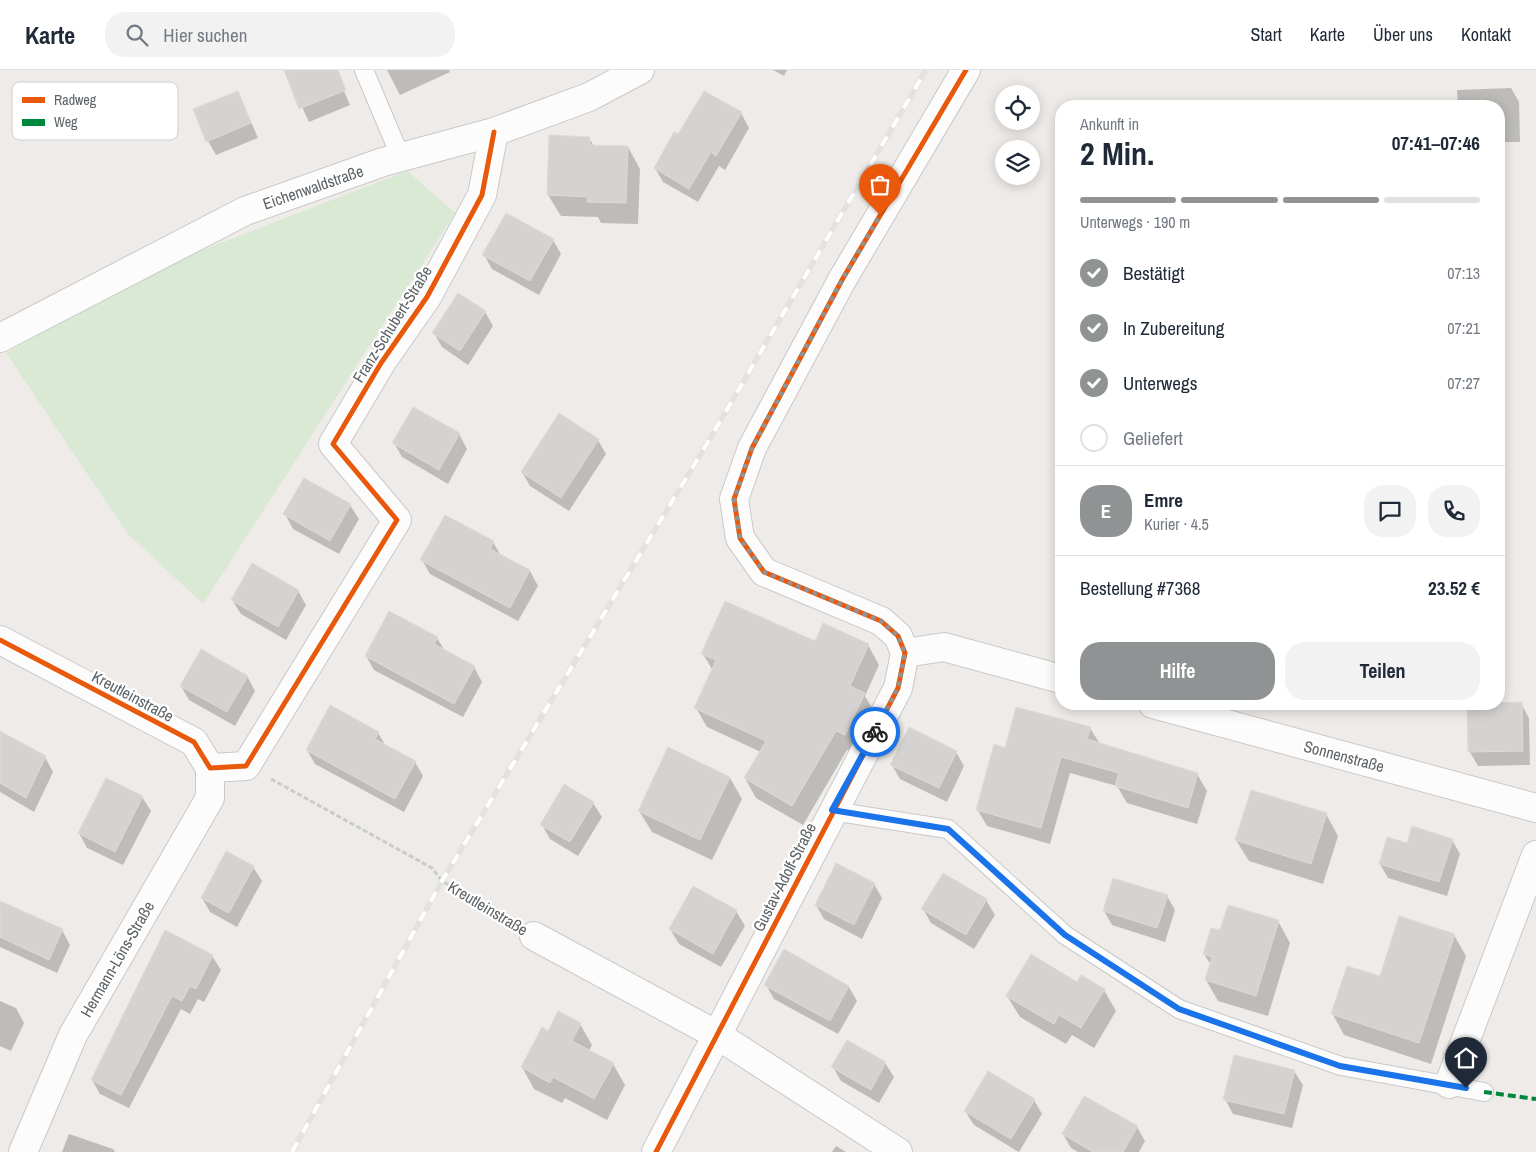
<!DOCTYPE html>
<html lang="de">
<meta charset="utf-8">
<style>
:root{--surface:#fff;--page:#f2f2f3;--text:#1f2937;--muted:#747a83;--line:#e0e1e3;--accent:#909394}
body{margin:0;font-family:"Archivo Narrow",sans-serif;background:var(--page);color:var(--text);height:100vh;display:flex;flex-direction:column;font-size:19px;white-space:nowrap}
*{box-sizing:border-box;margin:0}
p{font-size:16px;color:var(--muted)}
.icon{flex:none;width:28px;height:28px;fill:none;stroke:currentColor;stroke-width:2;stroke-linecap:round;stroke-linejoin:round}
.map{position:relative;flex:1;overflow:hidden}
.side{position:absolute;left:1055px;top:30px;width:450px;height:610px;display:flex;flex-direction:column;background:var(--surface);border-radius:20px;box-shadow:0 2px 12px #0003}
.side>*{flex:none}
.tools{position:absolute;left:995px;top:15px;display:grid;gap:10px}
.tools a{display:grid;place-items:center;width:45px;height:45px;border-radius:50%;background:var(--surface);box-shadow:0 2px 12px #0003;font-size:25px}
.pin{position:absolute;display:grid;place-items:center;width:42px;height:42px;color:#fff;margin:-51px -21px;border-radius:50% 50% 50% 0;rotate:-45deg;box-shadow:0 0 5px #0007}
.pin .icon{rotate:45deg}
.courier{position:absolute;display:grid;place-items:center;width:50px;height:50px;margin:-25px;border:4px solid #1a73e8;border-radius:50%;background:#fff;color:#222;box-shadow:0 1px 6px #0007}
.summary em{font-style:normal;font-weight:700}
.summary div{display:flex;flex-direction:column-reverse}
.summary{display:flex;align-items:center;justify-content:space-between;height:85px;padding:0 25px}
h1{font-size:32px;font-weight:700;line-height:38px}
.bar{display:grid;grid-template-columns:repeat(4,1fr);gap:8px 5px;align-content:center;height:60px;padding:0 25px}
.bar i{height:6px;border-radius:4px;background:var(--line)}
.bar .active{background:var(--accent)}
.bar p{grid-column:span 4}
.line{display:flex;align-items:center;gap:12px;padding:0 25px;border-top:1px solid var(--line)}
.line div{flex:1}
.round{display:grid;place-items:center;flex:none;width:52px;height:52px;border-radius:20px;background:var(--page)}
ol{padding:0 25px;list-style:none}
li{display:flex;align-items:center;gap:15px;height:55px}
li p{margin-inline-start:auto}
li .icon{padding:5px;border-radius:50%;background:var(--accent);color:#fff;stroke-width:4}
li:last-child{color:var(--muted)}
li i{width:28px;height:28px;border:2px solid var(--line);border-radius:50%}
.button{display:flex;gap:10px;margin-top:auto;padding:10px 25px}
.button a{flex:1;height:58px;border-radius:20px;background:var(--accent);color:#fff;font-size:20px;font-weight:700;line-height:58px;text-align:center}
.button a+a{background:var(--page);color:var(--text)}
header{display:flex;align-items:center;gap:30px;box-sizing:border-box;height:70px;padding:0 25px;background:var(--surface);border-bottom:1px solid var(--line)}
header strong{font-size:24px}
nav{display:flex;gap:28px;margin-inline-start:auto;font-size:18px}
.search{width:350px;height:45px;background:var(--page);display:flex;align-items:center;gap:12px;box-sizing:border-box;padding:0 18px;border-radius:20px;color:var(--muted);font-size:19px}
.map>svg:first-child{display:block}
</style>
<header>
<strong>Karte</strong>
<div class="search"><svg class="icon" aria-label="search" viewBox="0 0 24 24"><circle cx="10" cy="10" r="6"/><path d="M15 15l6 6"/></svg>Hier suchen</div>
<nav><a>Start</a><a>Karte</a><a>Über uns</a><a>Kontakt</a></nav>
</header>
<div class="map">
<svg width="1536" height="1082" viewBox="0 0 1536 1082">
<rect width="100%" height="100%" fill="#eeebe8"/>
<path fill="#dae9d3" d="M407 101 455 143 203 534 127 463 6 283 151 200Z"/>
<g fill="#0003">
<path d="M285 0H335L350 35 309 52Z"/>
<path d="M387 0H449L450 2 400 25Z"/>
<path d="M773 0H787L784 6Z"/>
<path d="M1511 18 1519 32 1520 72H1499V36H1458L1457 20Z"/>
<path d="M238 22 258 68 216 85 208 71Z"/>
<path d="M741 43 749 58 725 100 719 96 698 132 663 112 655 98 679 66Z"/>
<path d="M589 68 594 76 628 77 640 99 638 154 601 153 598 147 561 146 548 125Z"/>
<path d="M553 170 561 184 539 225 492 199 484 185Z"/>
<path d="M485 242 493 256 468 295 442 277 434 263Z"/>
<path d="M459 364 467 379 448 414 402 387 394 373Z"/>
<path d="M598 370 606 384 569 441 530 416 522 402Z"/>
<path d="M305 409 350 435 359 449 339 484 293 459 285 444Z"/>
<path d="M493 472 501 486 530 501 538 516 518 551 430 504 422 490Z"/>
<path d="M298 521 306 535 286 570 241 544 232 530Z"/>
<path d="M437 568 445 581 474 597 482 612 463 647 374 600 366 586Z"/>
<path d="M815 573 868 575 879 595 865 626 875 643 856 684 847 680 803 755 756 728 745 708 761 682 707 657 696 638 713 601 703 584Z"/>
<path d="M247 606 255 621 235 656 189 630 181 616Z"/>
<path d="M1521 633 1529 648 1530 695 1478 696 1470 682Z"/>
<path d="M1090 658 1100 674 1197 704 1207 721 1197 754 1127 733 1117 716 1070 703 1050 774 987 756 977 739 1006 679Z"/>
<path d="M0 663 45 687 53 702 34 742 0 722Z"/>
<path d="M378 663 386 676 415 692 423 706 404 742 315 694 307 680Z"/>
<path d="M956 682 964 696 947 732 900 709 892 695Z"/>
<path d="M730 708 742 729 712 790 652 762 639 741Z"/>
<path d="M142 727 151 741 123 795 87 778 79 763Z"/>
<path d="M593 733 602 747 578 786 550 769 542 755Z"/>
<path d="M1326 744 1338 766 1323 814 1249 791 1236 770Z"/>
<path d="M1452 770 1460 784 1447 826 1388 808 1380 794Z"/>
<path d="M253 797 262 811 237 857 210 842 202 828Z"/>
<path d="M944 805 986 830 995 845 974 879 931 853 923 839Z"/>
<path d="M874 814 882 828 862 869 824 849 816 835Z"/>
<path d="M694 818 736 841 745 856 721 897 679 874 670 859Z"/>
<path d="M1167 826 1175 840 1165 872 1112 855 1104 841Z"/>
<path d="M0 832 62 860 70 875 57 903 0 877Z"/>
<path d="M1278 851 1290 873 1268 946 1218 931 1206 910 1211 895 1204 884 1221 862Z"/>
<path d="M166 862 212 886 221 900 204 932 198 929 190 944 181 939 129 1038 100 1024 92 1010Z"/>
<path d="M1454 865 1466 886 1431 994 1344 965 1332 943 1380 908Z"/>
<path d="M785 881 849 917 857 931 838 964 774 929 766 915Z"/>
<path d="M1077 913 1104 920 1116 941 1094 978 1072 965 1066 974 1020 947 1007 926Z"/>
<path d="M0 931 16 938 24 953 11 981 0 976Z"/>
<path d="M580 954 592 975 589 981 613 994 625 1015 607 1050 565 1028 562 1033 534 1019 522 997 549 962Z"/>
<path d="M885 993 894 1007 879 1033 841 1011 833 997Z"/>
<path d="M1294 1001 1303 1015 1292 1058 1233 1044 1225 1029Z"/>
<path d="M1034 1030 1042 1044 1019 1082 974 1055 965 1041Z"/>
<path d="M1137 1057 1145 1071 1139 1082H1078L1071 1078 1063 1064Z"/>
<path d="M69 1064 113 1079 115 1082H62Z"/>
<path d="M836 1076 846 1082H832Z"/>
</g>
<g fill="#d5d3d2" stroke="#dddad8">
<path d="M284 0H338L346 20 299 39Z"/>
<path d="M238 21 251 53 206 72 193 39Z"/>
<path d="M704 21 742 42 716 86 711 82 689 119 654 98 674 62 678 64Z"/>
<path d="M549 65 590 67V75L628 76 626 133 587 132 588 127 547 125Z"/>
<path d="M506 143 554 169 530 211 482 185Z"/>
<path d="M458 223 486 241 460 281 432 263Z"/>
<path d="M413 337 460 363 439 400 392 373Z"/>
<path d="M559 343 599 369 561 428 521 402Z"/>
<path d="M304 408 351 434 330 471 283 444Z"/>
<path d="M445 445 494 471 490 479 530 500 510 538 420 490Z"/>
<path d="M252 493 299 520 278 557 231 530Z"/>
<path d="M725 531 815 571 823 553 869 574 850 616 865 623 845 665 836 661 792 736 744 708 766 671 694 638 716 590 701 584Z"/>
<path d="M389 541 438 567 434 574 475 596 454 634 365 586Z"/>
<path d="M201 579 248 606 227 642 180 616Z"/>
<path d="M1522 632 1523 681 1468 682 1467 634Z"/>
<path d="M330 635 379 662 375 669 416 691 395 729 306 680Z"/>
<path d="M1016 637 1091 657 1087 669 1198 703 1188 738 1115 716 1119 703 1061 687 1041 758 976 740 994 674 1005 678Z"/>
<path d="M909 657 957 681 939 718 890 695Z"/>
<path d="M0 661 46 686 26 728 0 713Z"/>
<path d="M668 677 730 707 700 770 638 741Z"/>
<path d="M106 708 143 726 115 782 78 763Z"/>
<path d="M564 714 594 732 570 772 540 755Z"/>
<path d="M1251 720 1327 743 1311 794 1235 770Z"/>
<path d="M1412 756 1453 769 1439 812 1379 794 1387 767 1407 773Z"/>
<path d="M226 781 254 796 229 843 201 828Z"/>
<path d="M836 793 875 813 854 855 815 835Z"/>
<path d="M943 803 987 829 966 865 921 839Z"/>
<path d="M1113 808 1168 825 1157 858 1103 841Z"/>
<path d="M693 816 737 840 713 884 669 859Z"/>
<path d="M0 831 63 859 49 890 0 867Z"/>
<path d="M1228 835 1279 850 1256 926 1205 910 1212 887 1203 884 1211 858 1220 860Z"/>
<path d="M1399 846 1455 864 1419 973 1331 944 1347 896 1380 906Z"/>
<path d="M165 860 213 885 196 919 190 916 182 931 172 926 121 1025 91 1010Z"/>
<path d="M784 879 849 916 830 951 764 915Z"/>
<path d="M1031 884 1077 912 1081 905 1105 919 1081 958 1059 945 1054 954 1006 926Z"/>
<path d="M558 941 581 953 572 971 614 993 594 1029 553 1007 550 1013 521 997 542 957 548 961Z"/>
<path d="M847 970 886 992 871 1020 831 997Z"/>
<path d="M1234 985 1295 1000 1284 1044 1223 1030Z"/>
<path d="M988 1001 1035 1029 1011 1069 964 1041Z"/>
<path d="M1084 1026 1138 1056 1123 1082H1093L1062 1064Z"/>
</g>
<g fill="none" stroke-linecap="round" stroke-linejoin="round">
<defs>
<g id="service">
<path d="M364 0 401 88"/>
<path d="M832 741 948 759 1065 865 1179 939 1341 996 1484 1022"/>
</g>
<g id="minor">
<path d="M0 268 245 141 383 92 494 62 589 27 640 0"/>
<path d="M0 570 194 672 210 698 246 696 397 450 333 374 381 293 427 227 482 125 494 62"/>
<path d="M905 583 944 577 1061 609"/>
<path d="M1153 634 1536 738"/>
<path d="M534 866 717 965 898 1082"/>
<path d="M1449 1014 1536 785"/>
<path d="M23 1082 73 965 210 728V698"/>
<path d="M656 1082 898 618 905 583 898 566 881 551 764 502 740 468 734 429 752 378 842 210 966 0"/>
</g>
</defs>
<use href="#service" stroke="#c9c9c9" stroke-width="20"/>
<use href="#minor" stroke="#c9c9c9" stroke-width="30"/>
<path stroke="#c8cdc9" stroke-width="3" stroke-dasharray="5 2.5" stroke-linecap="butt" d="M271 709 432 798 442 811 512 852"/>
<use href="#service" stroke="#fcfcfc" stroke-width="18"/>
<use href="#minor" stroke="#fcfcfc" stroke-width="28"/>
<defs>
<path id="rail" d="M292 1082 442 811 705 377 926 0"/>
</defs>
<use href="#rail" stroke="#e3e2e2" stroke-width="5.5"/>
<use href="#rail" stroke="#fff" stroke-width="4" stroke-dasharray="11" stroke-linecap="butt"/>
<path stroke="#00873e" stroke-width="4" stroke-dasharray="8 4" stroke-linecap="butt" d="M1484 1022 1536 1029"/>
<defs>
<g id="cycleway">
<path d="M0 570 194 672 210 698 246 696 397 450 333 374 381 293 427 227 482 125 494 62"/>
<path d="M656 1082 898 618 905 583 898 566 881 551 764 502 740 468 734 429 752 378 842 210 966 0"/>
</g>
</defs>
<use href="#cycleway" stroke="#fff" stroke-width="8"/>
<use href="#cycleway" stroke="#e8590c" stroke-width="5"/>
</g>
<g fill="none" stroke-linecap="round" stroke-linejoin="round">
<path stroke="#909394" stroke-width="5" stroke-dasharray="0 9" d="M875 662 898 618 905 583 898 566 881 551 764 502 740 468 734 429 752 378 842 210 880 145"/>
<path stroke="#1a73e8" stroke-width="6" d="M875 662 832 740 948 759 1065 865 1179 939 1340 996 1466 1018"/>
</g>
<g text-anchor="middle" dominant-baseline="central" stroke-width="4.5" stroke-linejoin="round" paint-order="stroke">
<g font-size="16" fill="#5d6367" stroke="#fff">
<text transform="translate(313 117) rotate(-19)">Eichenwaldstraße</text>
<text transform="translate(392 254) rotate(-58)">Franz-Schubert-Straße</text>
<text transform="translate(133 626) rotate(28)">Kreutleinstraße</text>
<text transform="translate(1344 686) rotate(15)">Sonnenstraße</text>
<text transform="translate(784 807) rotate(-63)">Gustav-Adolf-Straße</text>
<text transform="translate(488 838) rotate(31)">Kreutleinstraße</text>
<text transform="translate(117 889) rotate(-60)">Hermann-Löns-Straße</text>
</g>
</g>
<rect x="12" y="12" width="166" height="58" rx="8" fill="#fff" stroke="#ced0d1" stroke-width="1"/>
<rect x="22" y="27" width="23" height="6" fill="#e8590c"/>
<rect x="22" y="49" width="23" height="7" fill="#00873e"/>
<g font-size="14" fill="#5d6367">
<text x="54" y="35">Radweg</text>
<text x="54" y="57">Weg</text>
</g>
</svg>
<div class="tools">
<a><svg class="icon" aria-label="locate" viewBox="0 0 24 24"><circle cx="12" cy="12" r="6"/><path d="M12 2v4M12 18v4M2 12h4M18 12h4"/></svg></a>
<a><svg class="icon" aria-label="layers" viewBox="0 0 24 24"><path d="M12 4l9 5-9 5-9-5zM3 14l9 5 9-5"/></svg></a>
</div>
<div class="pin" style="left:880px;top:145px;background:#ea580c"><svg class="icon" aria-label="bag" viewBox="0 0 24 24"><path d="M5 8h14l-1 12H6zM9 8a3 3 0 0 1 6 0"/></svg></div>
<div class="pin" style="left:1466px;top:1018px;background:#1f2937"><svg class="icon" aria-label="home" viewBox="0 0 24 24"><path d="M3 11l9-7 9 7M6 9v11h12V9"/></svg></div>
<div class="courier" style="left:875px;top:662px"><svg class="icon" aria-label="bike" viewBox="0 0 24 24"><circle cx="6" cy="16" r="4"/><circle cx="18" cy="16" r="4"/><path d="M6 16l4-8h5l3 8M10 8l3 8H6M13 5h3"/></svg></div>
<section class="side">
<div class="summary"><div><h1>2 Min.</h1><p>Ankunft in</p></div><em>07:41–07:46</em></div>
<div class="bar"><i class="active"></i><i class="active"></i><i class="active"></i><i></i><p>Unterwegs · 190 m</p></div>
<ol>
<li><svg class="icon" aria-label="check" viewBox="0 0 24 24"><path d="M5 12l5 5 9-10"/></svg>Bestätigt<p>07:13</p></li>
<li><svg class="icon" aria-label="check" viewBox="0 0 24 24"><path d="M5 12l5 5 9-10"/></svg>In Zubereitung<p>07:21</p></li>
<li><svg class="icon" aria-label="check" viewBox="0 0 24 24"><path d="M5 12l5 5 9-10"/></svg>Unterwegs<p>07:27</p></li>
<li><i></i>Geliefert</li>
</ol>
<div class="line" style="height:90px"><b class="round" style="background:var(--accent);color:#fff">E</b><div><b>Emre</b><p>Kurier · 4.5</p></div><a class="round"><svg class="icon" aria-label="chat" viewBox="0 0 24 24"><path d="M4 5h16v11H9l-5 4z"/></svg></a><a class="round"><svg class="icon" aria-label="phone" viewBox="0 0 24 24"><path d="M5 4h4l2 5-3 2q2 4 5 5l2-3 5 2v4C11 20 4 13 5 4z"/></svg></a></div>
<div class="line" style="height:65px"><div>Bestellung #7368</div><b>23.52 €</b></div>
<div class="button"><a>Hilfe</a><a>Teilen</a></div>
</section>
</div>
